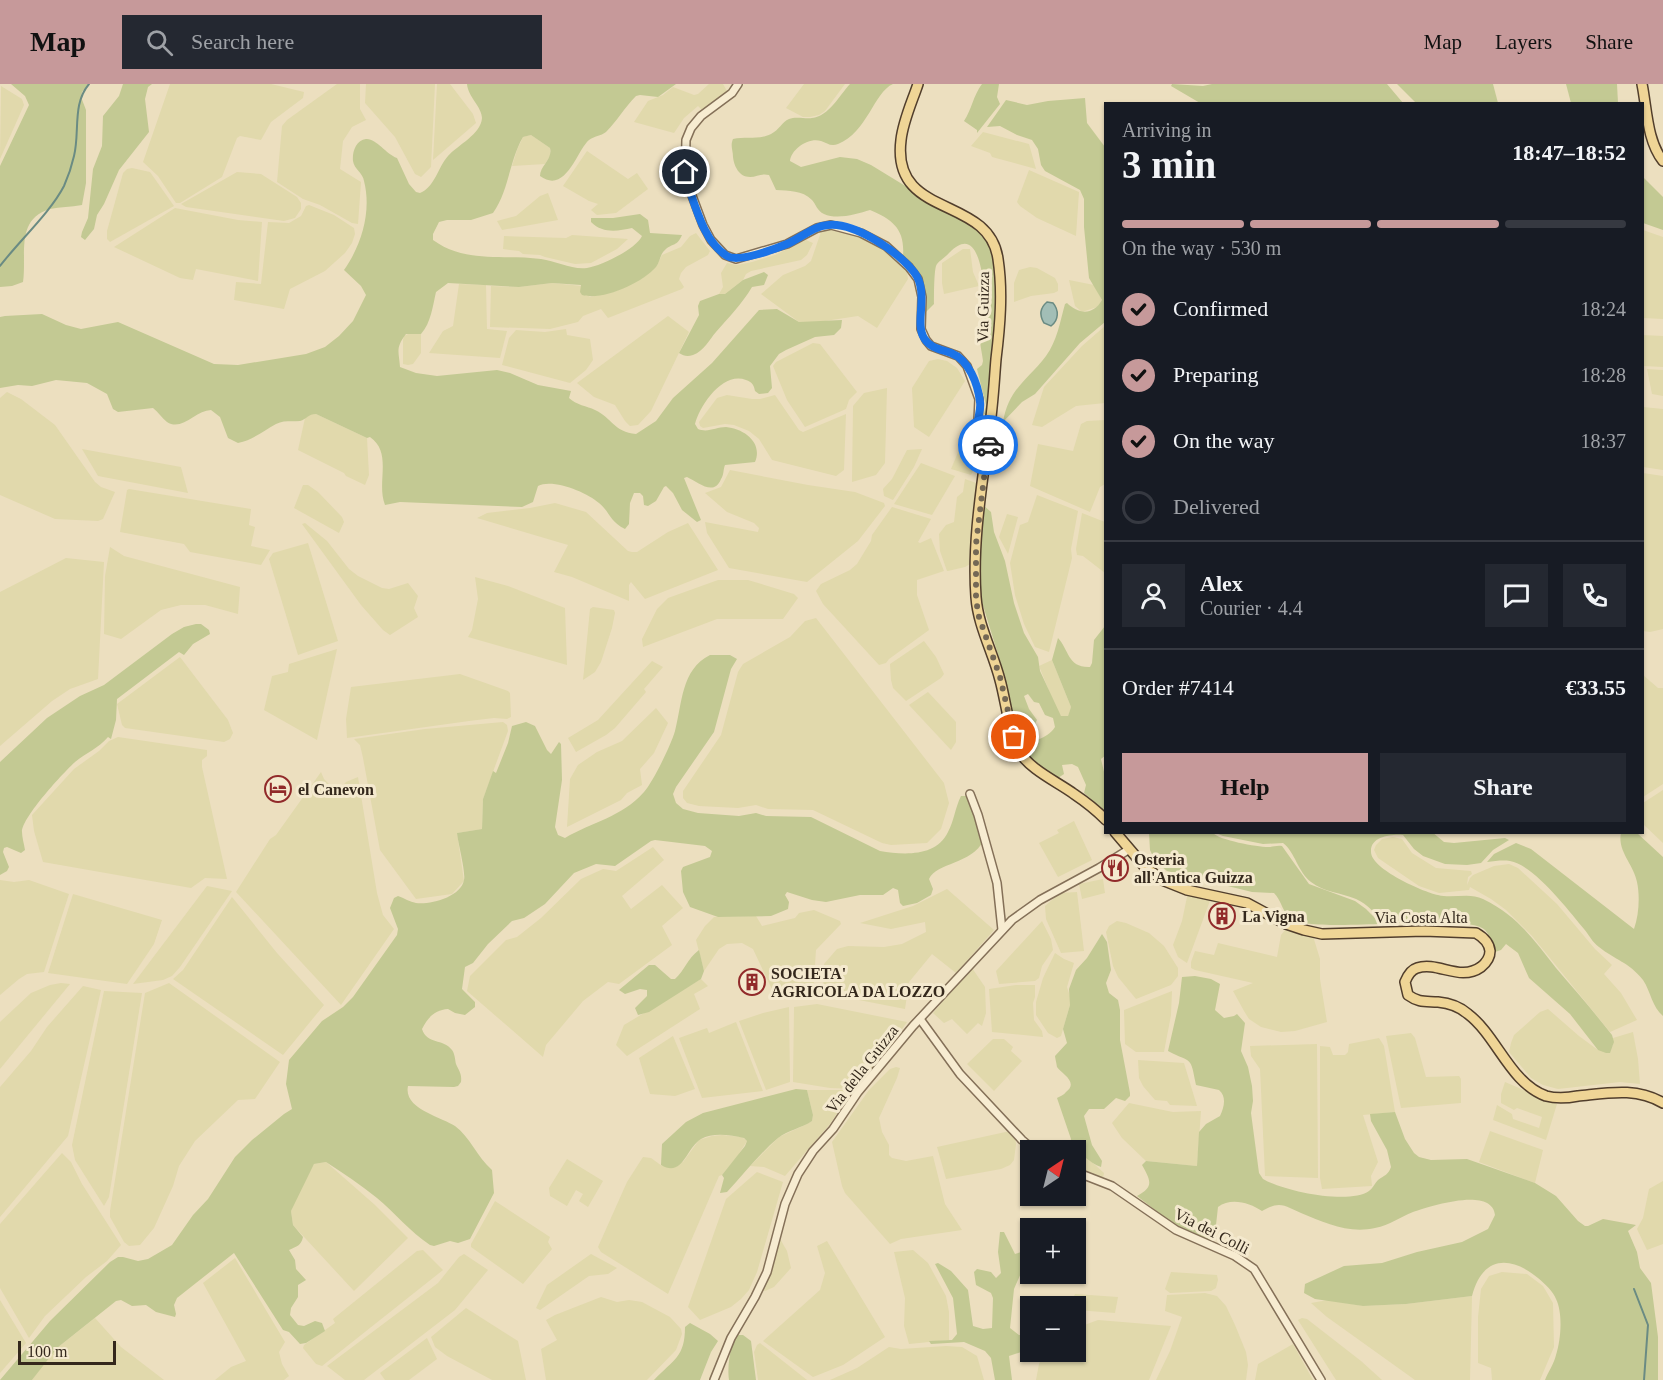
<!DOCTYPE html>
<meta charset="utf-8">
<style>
:root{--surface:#171b24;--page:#242831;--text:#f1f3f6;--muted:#9ea1a6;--line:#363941;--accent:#c6999a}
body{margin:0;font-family:"Times New Roman",serif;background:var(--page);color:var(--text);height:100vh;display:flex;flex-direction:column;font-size:22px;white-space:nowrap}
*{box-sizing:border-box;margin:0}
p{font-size:20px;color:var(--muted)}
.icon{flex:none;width:33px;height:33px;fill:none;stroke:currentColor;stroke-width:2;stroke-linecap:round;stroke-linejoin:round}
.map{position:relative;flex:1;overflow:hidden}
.side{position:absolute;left:1104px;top:18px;width:540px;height:732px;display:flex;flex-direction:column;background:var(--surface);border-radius:0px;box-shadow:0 2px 4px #0004}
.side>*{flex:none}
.needle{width:39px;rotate:35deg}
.fabs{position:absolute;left:1020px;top:1056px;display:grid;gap:12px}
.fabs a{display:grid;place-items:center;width:66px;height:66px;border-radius:0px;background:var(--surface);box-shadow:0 2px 4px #0004;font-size:30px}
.scale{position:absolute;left:18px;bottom:15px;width:98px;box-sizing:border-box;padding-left:6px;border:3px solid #34281c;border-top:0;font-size:16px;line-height:21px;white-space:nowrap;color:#34281c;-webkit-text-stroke:4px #f4e9ce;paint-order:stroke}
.pin{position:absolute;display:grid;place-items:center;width:51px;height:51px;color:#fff;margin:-26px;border:3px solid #fff;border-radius:50%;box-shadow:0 2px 6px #0007}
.courier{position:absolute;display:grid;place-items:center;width:60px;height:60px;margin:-30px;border:4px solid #1a73e8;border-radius:50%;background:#fff;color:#222;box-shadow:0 2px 8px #0007}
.headline em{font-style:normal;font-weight:700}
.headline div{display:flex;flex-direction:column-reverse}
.headline{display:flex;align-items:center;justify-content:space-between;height:102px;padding:0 18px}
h1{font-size:39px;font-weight:700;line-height:45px}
.bar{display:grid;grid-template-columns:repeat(4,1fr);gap:9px 6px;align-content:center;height:72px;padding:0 18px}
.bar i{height:8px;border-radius:4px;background:var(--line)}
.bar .selected{background:var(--accent)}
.bar p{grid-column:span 4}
.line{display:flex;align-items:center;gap:15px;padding:0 18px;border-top:2px solid var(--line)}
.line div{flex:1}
.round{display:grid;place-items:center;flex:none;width:63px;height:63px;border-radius:0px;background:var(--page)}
ol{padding:0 18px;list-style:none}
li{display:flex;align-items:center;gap:18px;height:66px}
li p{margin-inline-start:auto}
li .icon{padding:6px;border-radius:50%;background:var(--accent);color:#111;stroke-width:4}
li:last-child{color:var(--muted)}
li i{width:33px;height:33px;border:3px solid var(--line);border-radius:50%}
.cta{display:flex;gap:12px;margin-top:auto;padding:12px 18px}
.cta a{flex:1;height:69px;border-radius:0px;background:var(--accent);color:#111;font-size:24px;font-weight:700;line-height:69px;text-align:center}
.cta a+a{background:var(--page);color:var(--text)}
header{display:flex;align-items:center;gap:36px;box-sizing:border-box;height:84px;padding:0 30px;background:var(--accent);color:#111}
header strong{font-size:28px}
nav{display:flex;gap:33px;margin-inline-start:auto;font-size:21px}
.search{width:420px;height:54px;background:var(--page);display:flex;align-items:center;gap:15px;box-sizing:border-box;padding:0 21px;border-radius:0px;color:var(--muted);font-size:22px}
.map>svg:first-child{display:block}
</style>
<header>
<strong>Map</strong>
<div class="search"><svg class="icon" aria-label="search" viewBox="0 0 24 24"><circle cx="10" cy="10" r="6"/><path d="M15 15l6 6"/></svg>Search here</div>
<nav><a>Map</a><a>Layers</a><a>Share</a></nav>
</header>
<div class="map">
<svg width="1663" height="1296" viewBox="0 0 1663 1296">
<rect width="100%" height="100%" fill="#ecdfbf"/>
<g fill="#e1d9ac">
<path d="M170 0H271L304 8 303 14 271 38 261 56 240 52 237 54 222 93 180 119H176L158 92 143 78Z"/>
<path d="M337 0H360V25L366 36 352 43 343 57 340 85 361 98 358 140 352 139 320 121 303 115 277 98 282 42 287 36Z"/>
<path d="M366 0H435L431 83 421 93 415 90 395 53 365 19Z"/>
<path d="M437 0H450L473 30 476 39 433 76Z"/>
<path d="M709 0H723L727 7 702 26 698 22 684 34 674 49 634 38 648 17 663 11 673 3 694 11 698 10Z"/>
<path d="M804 0H845L825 27 819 31 810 33H803L786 24Z"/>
<path d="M1 2 22 15 24 21 0 75Z"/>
<path d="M983 48 1029 60 1036 85 992 73 990 69 971 62Z"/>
<path d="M531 51 550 64V72L545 80 512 82 517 66 523 53Z"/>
<path d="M587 67 628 95 637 89 648 105 616 129 597 131 591 126 598 120 589 117 563 102Z"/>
<path d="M132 84 150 88 174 122 110 158 107 155V147L123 89 127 85Z"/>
<path d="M1029 86 1079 108 1076 152 1037 134 1020 122 1017 118Z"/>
<path d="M237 88 261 90 297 113 301 119V125L295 134 284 137 186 123 181 120Z"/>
<path d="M548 109 558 136 502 146 497 137 516 132 540 112Z"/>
<path d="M309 121 334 131 354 144 355 150 352 159 345 169 325 187 290 205 284 225 234 216 236 198 261 200 268 138 289 139 301 132 306 122Z"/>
<path d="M175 124 238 136 262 138 258 197 196 185 193 196 180 194 114 163Z"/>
<path d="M830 144 860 152 877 160 902 181 907 188 908 195 877 244 858 232 818 238H799L761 210 783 191 805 182 811 177 822 145Z"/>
<path d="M1643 146 1663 153V235L1643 234Z"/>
<path d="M696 149 710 167 708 171 686 183 681 189 679 195 684 203 682 205 608 234 601 225 583 232 578 238 550 245 490 243 491 202 519 203 552 199 582 202 581 206 590 213 616 207 643 194 657 181 662 171 681 163 690 152Z"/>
<path d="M572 151 628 155 617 165 591 179 575 180 545 173 540 171 523 170 519 167 503 165 504 152 566 154Z"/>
<path d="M806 156 813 159 807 171 801 176 751 187 746 190 743 196 725 210H719L723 203 721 189 727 179 737 181 752 178 775 171Z"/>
<path d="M963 165H970L973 188 979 202 944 210 942 199V179Z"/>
<path d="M1030 183 1037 184 1055 194 1058 200V207L1054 209 1031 212 1014 218V199L1019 186Z"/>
<path d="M1069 196 1094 201 1102 216 1101 219 1097 223 1082 228 1075 222Z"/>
<path d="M459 200 486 201 487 245 507 247 500 274 429 269 443 247 453 242Z"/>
<path d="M668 232 689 248 651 327 638 341 630 342 625 337 615 321 594 313 577 299Z"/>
<path d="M1105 242V319L1076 322 1042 343 1032 341 1044 303 1082 262Z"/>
<path d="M566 245 567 251 590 255 593 276 586 286 570 299 502 281 509 254 516 246 545 248Z"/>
<path d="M410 249 421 250V269L413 280 408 281 403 280V256L404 252Z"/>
<path d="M1642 251 1663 252V283L1643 282Z"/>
<path d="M813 259 820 260 857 308 849 316 846 325 805 343 787 316 773 282 776 278Z"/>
<path d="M938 275 947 277 957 284 965 297 929 353 914 343 912 304 929 277Z"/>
<path d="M1647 285 1663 286V312L1652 310Z"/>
<path d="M887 304 885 379 876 391 852 398 853 322 864 309Z"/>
<path d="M7 308 21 315 55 341 95 398 101 403 115 408 103 435 98 437 55 435 0 411V314Z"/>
<path d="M727 311 752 315H760L775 311 799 346 803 348 846 330 844 386 836 392 772 376 759 355 749 347 734 341 725 340 703 344 700 342 699 338 717 314Z"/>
<path d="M1643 323 1663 325V386L1643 383Z"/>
<path d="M310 330H316L367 354 369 391 365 401 346 392 344 389 298 366 305 334Z"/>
<path d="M1105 336V400L1100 403 1090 428 1030 402 1038 360 1073 367 1081 340 1087 337Z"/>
<path d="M969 342 976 363 977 380 971 391 951 385Z"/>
<path d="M82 365 181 383 188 409 98 392Z"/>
<path d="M922 365 914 383 893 416 884 412 883 405 892 395 907 366Z"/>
<path d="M921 379 955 392 932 431 894 420Z"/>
<path d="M730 386 808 401 855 408 884 419 885 422 858 457 807 498 729 484 707 449 705 438 758 448 759 444 754 439 727 428 705 409 721 403Z"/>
<path d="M1643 389 1663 392V545L1650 548 1643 547Z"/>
<path d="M965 395 979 400 974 478 965 483 948 487H947L940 467 939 450 946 441 954 438 957 413 963 408Z"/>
<path d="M303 401H308L318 408 342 433 344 438 339 449 294 424Z"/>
<path d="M129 405 251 425 249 441 255 443 251 462 270 466 261 481 190 468 184 460 120 448 127 406Z"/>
<path d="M1037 411 1078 427 1071 465 1072 474 1049 568 1035 563 1024 540 1015 511 1010 479 1020 441 1028 438Z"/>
<path d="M555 419 586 428 628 467 632 468H637L668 448 688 439 718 486 645 515 631 498 629 501V517L572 493 554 488 568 461 477 434 487 429 530 424Z"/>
<path d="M892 423 931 435 918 458 920 459 931 454 944 487 917 496V511L929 546 889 575 886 579 879 581 823 520 816 507 821 500 850 486 857 480 871 457 872 451Z"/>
<path d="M1082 429 1105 438V489L1083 472 1077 471 1076 465Z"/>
<path d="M1007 430 1018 433 1008 470 999 453Z"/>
<path d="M305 439 327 457 349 485 358 492 382 504 389 505 408 499 418 512 414 524 418 533 390 551 383 546 361 521 302 440Z"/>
<path d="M308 459 338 557 298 571 269 475 273 469Z"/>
<path d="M110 463 124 472 240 503 238 530 205 521H181L161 526 121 555 104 550 105 492Z"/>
<path d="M66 474 104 478 98 595 70 605 52 617 0 662V508Z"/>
<path d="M475 493 508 502 565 524 567 581 468 553 472 546 478 515Z"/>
<path d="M718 496H748L794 510 798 514 783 535H717L643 563 642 555 657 525 668 514Z"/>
<path d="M593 523 614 526 615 529 612 544 601 578 595 588 583 596 590 525Z"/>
<path d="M816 534 944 699 949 719 941 745 927 759 891 761 882 759 813 726 768 725 756 721 738 724 699 722 687 719 683 714V707L721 651 738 588 743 580 790 553 805 537Z"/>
<path d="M924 557 936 573 944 590 941 594 906 617 893 604 891 596 890 580Z"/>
<path d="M337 565 317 656 264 626 272 592 288 588 289 580Z"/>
<path d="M180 573 228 636 233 649 230 655 224 658 125 644 122 641 117 620Z"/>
<path d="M1052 576 1071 623 1068 632H1061L1058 629 1039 582Z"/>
<path d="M652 577 663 583 644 605 646 608 615 644 606 651 576 668 568 654 598 636Z"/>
<path d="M460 590 508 607 510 609 511 633 507 635 494 634 469 637 347 654 346 635 351 603Z"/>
<path d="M1643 591 1658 604H1663V700L1643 713Z"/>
<path d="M928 608 956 638V658L951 666 909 621Z"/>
<path d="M656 624 668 639 654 669 640 685 642 701 627 709 621 716 567 743 570 695 578 681 597 668 622 657Z"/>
<path d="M503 638 507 641 508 647 483 715 482 745 457 749 464 797 452 810 416 815 380 766 363 674 360 661 354 655 425 645Z"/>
<path d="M118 653 207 666V672L202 676V683L227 795 205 794 191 804 43 778 34 747 32 731 74 685 99 667 109 657Z"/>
<path d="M321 688 324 695 337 708 346 698 358 693 377 809 383 831 394 845 341 921 236 808 270 755 276 751Z"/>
<path d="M1663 706V759L1642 739 1643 719Z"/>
<path d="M1074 737 1092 776 1058 793 1039 759 1059 749 1057 746Z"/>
<path d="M1393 753 1402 755 1412 769 1436 784 1471 787 1472 790 1468 793 1467 801 1470 794 1473 791 1494 782 1509 780 1518 784 1557 820 1595 865 1612 881 1604 890 1621 909 1637 936 1610 948 1532 852 1506 826 1491 815 1470 803 1469 806 1439 809 1419 802 1378 774 1374 766 1376 761 1382 755Z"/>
<path d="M653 763 664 776 622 812 631 825 662 801 683 824 662 842 672 861 619 900 608 898 583 917 546 961 543 973 467 907 470 892 506 856 517 853 541 834 581 795 603 785 616 787Z"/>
<path d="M1103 795 1105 809 1082 815 1079 800Z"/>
<path d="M0 796 14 798 29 796 69 810 44 888 27 890 19 895 0 911Z"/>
<path d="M207 802 232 807 180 883 172 892 163 896 133 900Z"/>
<path d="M947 805 994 846 956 889 932 870 909 898 905 925 823 909 824 880 837 865 848 862 884 863 902 860 926 848 925 838 891 845 860 839 913 822Z"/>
<path d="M1077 808 1084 867 1061 869 1046 835 1045 822 1060 809Z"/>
<path d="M1188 808 1211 814 1187 879 1178 873 1173 861 1182 837Z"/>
<path d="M73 810 162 836 154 860 127 900 48 889Z"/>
<path d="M232 813 277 869 324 921 283 971 173 895 183 886Z"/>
<path d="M814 826 840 837 841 840 816 866 813 912 777 916 753 865 742 859 727 860 719 865 704 887 696 856 705 842 714 833 756 832 762 842 795 834 799 829Z"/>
<path d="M1042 837 1051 855 1053 866 1042 882 1039 894 1035 897 999 900 996 887Z"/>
<path d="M1117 837 1126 839 1149 849 1164 862 1178 884V892L1171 901 1136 915 1118 893 1113 882 1106 848 1109 842Z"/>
<path d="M1285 846 1313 852 1320 875V895L1327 938 1295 947 1281 948 1261 943 1249 935 1244 927 1233 907 1253 899 1195 886 1191 884V878L1195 867 1214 871 1218 859 1277 873 1281 851Z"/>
<path d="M1055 869 1064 875 1074 879 1067 903 1071 915 1070 921 1061 952 1057 954 1048 949 1036 931V918L1043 894Z"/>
<path d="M972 884 985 903 986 929 982 942 978 939 967 950 952 935 944 939 933 929Z"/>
<path d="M701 895 708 902 694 910 700 925 627 972 616 961 624 941Z"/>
<path d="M61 899 70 900 0 985V938L31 909 50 901Z"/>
<path d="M169 899 280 978 255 1015 238 1016 195 1057 179 1082 173 1102 154 1144 140 1161 129 1162 124 1158 110 1133V1127L145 909Z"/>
<path d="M1016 901H1035V913L1033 919 1034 936 1042 947 1043 953 992 948 989 905Z"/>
<path d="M83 902 101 906 68 1052 0 1133V1003L31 967 47 943Z"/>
<path d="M104 907 142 909 109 1113 104 1122 75 1076 72 1061Z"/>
<path d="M1172 907 1171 931 1164 968H1136L1125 960 1124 926Z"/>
<path d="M817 920 907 938 872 988 855 1005 830 1004 793 998 794 923Z"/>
<path d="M789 923 790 998 766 1006 739 937 763 929Z"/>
<path d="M1548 925 1579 952 1598 966 1613 962V954L1633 948 1638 975 1640 1000 1620 998 1558 1005 1543 1001 1531 994 1509 968 1511 959 1514 951 1540 928Z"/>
<path d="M736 938 763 1007 702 1014 679 954 707 944 709 949Z"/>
<path d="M1411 949 1415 954 1426 993 1459 992 1461 995V1019L1401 1024 1386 952Z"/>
<path d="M673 952 695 1005 675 1012 650 1010 639 974Z"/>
<path d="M1379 954 1384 962 1395 1028 1363 1031 1378 1078 1371 1092 1372 1102 1322 1105 1320 1094V962L1330 963 1333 971H1345L1348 968 1349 960Z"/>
<path d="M993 955H1004L1013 963 1011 967 1022 977 994 1007 967 980Z"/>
<path d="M1317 960 1318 1094 1265 1092 1260 985 1251 972 1250 962Z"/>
<path d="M1138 976 1184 979 1197 1022 1170 1021 1167 1017 1155 1016 1143 1002 1139 994Z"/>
<path d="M896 983 900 984 897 994 879 1034 882 1048 889 1061V1071L892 1074 906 1077 933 1072 945 1120 962 1146 901 1155 890 1160 845 1109 842 1102 832 1058 869 1006 890 985Z"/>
<path d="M1505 998 1557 1020 1546 1056 1493 1036 1497 1021 1512 1030 1513 1035 1539 1044 1542 1033 1517 1024 1514 1026 1501 1019V1010Z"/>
<path d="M807 1006H845L850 1009 830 1040 785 1092 764 1083 750 1082 779 1053 805 1041 812 1037 813 1031Z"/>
<path d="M1129 1019 1173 1028 1201 1027 1197 1082 1146 1077 1122 1054 1112 1039Z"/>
<path d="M1010 1047 1015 1053 1016 1060 1014 1076 1010 1081 1001 1085 946 1095 937 1063Z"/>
<path d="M1490 1047 1543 1066 1535 1099 1479 1078Z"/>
<path d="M722 1051 742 1053 747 1057 737 1073 722 1091 719 1092 668 1210 601 1168 598 1163 627 1098 643 1073 651 1074 662 1082 683 1078 699 1056 712 1052Z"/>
<path d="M1069 1063 1084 1071 1104 1089 1103 1094 1076 1083V1066H1069Z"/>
<path d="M62 1069 71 1078 82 1100 121 1161 107 1177 86 1193 45 1232 29 1254 0 1204V1140Z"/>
<path d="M567 1075 603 1097 588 1123 579 1117 583 1110 576 1106 567 1122 550 1112 549 1104Z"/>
<path d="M326 1078 375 1121 408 1154 354 1207 293 1141 291 1127 293 1120 314 1080Z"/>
<path d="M757 1088 783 1098 757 1188 749 1206 741 1215 731 1223 700 1236 688 1223 726 1115Z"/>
<path d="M1663 1097V1160L1647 1166 1637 1145 1643 1134 1649 1105Z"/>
<path d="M495 1117 550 1153 548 1158 552 1165 523 1200 471 1163V1160Z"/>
<path d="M779 1153 787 1167 791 1184 774 1203 765 1207 761 1205Z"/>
<path d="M827 1157 885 1253 843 1281 813 1293 763 1257 820 1206 825 1189 817 1162Z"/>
<path d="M423 1166 443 1186 322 1282 316 1280 303 1264 304 1261 335 1239 333 1235 417 1167Z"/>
<path d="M913 1166 928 1179 946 1212 949 1228V1256L909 1260 904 1242 905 1214 894 1168Z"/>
<path d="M464 1170 488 1186 455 1226 364 1296H345L327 1282 438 1199 459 1173Z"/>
<path d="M591 1170 617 1184 608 1190 589 1192 540 1226 536 1224 547 1201Z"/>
<path d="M235 1174 285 1258 279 1268 282 1280 289 1292 284 1296H215L231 1283 246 1277 203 1199Z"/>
<path d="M1171 1188 1217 1191 1218 1196 1216 1204 1211 1207 1170 1209 1165 1205Z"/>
<path d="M1502 1188 1527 1190 1543 1202 1553 1219 1554 1263 1540 1296H1492L1491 1284 1478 1279V1233L1481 1205 1489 1192Z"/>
<path d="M1205 1209 1217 1212 1226 1222 1235 1241 1246 1268 1248 1281 1246 1296H1156L1170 1267 1182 1233 1165 1227 1167 1211Z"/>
<path d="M1075 1210 1118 1213 1115 1229 1076 1226V1222H1069Z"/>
<path d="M1472 1212 1470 1296H1415L1327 1233 1311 1219 1328 1216 1363 1222 1406 1220Z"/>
<path d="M601 1213 617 1218 629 1216 642 1218 670 1233 681 1245 682 1250 676 1266 647 1296H546L541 1265 557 1256 546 1236 555 1231Z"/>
<path d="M0 1216 26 1259 0 1289Z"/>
<path d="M466 1224 518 1257 526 1296H492L447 1272 435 1263 431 1253Z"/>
<path d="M95 1234 121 1263 164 1296H32L52 1268Z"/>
<path d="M1302 1234 1307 1235 1361 1277 1382 1296H1336L1298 1236Z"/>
<path d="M1098 1236 1171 1242 1149 1296H1036L1039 1280 1044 1268H1076V1244Z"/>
<path d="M427 1254 437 1275 409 1296H385L380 1289Z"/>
<path d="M760 1259 807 1296H758L754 1268 757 1261Z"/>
<path d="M1293 1260 1313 1296H1255L1258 1280Z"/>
<path d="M946 1262 962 1263 977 1272 984 1296H830L857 1284 889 1263 901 1265Z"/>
</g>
<g fill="#c3c993">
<path d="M11 0H88L82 8 81 13 86 26V99L82 121C71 123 60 123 50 125 15 135 27 171 23 198L12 202 0 203V82L29 21 25 12Z"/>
<path d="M123 0H152L148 3 145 15 149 48 119 86 104 120 97 131 94 145 85 156 81 153 82 148 88 134 93 85 102 62 103 32 119 12Z"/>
<path d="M467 0H676L658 13 640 11 636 12C625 23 617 37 606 48 601 52 594 52 589 56 577 66 566 111 540 92 540 82 553 75 550 64L531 51 523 53C509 77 509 107 493 129L471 136H447L439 138 433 150V156C466 180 505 170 541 175 556 177 572 186 587 184 601 182 636 165 642 152L632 144C618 147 603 150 591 138V134H613L640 130 648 136 650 149 682 151C677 163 672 159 665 166 660 170 660 178 656 183 642 199 603 217 582 211L580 208 581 201 552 199 519 203 448 199 436 208C433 221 431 239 421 250H406C395 264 399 268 400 283L416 289 437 292 497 286 510 289 538 301 571 307 569 314C576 321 587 322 595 326 612 334 614 348 636 350L656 337 673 314 712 279 759 226 777 225 799 238 842 236 841 244 834 251 815 253 786 266 779 270 770 282 772 304 768 309 759 310 755 307C754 301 752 298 746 296 723 287 700 321 695 340L698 345C708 349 716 343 726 343 745 345 763 359 755 378L725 381C723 386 724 391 721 395 714 413 698 398 687 393L684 394 701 436 697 438 682 426 673 409 666 402 664 403 656 417 648 422 644 421 643 412 640 409H634L630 419 629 440 625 445C610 438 610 428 599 419 587 408 552 394 538 402L533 418 522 423 400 418 385 421C376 399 393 369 370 353L367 354 316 330C308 330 307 335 300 337 291 338 284 336 276 340 263 347 253 356 238 359L228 354 220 333 211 326C196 326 182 348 167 338 162 334 158 328 153 324L118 328 113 325 107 310 87 299 56 296 32 302 18 301 0 304V233L5 232 42 230 66 241 81 245 118 238 214 280 238 281 306 270 325 263 339 252 353 237 366 211 361 202 344 186C361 162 372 128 364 97 363 89 354 85 353 77 352 68 356 56 366 55 376 54 386 70 397 74L409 100 416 108 420 109C435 103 438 83 448 72 458 61 481 50 482 34 482 23 468 13 467 0Z"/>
<path d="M850 0H893C874 8 867 49 838 60 831 63 827 59 821 57 809 53 791 65 790 77L801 83 840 73 857 75 871 81 907 103 984 147 994 171 996 223 994 272 986 331 984 330 986 321 977 285 982 281 983 277C982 268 979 258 980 249 981 229 986 208 982 189 978 168 970 147 949 169 945 174 938 177 936 182 934 189 934 211 934 220L926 228C926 203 922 189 903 172 905 146 894 136 870 126 857 130 837 136 824 130 817 127 816 120 812 116 802 106 789 107 776 106L769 91C761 89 757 93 750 93 739 93 734 82 733 73 733 66 730 62 733 55 746 52 759 56 771 50 779 46 782 38 789 35 796 32 805 35 812 34 829 32 839 12 850 0Z"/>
<path d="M982 0H999L997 13 1000 20 977 49V46L964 37C972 25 973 12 982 0Z"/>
<path d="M1172 0 1203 2 1212 0H1387L1403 19 1336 18 1200 19 1171 2Z"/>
<path d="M1397 0H1493L1498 19H1416Z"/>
<path d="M1566 0H1617L1618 19H1571Z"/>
<path d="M1085 14 1087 39 1105 63V238L1080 259 1035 310 1022 318 1003 338C1009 304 1027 297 1046 272 1057 257 1060 238 1065 220L1067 219C1078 230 1093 232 1102 216L1089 194 1084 143V115L1080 106 1045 87 1041 81 1038 65 1032 56 1017 51 1000 42 987 43 1006 16 1027 21 1048 17Z"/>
<path d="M1642 92 1663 113V146L1643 139Z"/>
<path d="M764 188 768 191 764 201 752 203C742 220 729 233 716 248 709 256 704 267 693 271 687 273 684 272 679 269L699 231 698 222 700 217 719 210H725L743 196Z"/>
<path d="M983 421 991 428 994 448 1005 477 1014 519 1024 549 1038 573 1040 587 1061 632H1068L1071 623 1052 576 1058 554C1069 566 1068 584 1090 583L1092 579 1094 556 1105 542 1106 671 1101 675 1105 692V727L1084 709 1086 701 1078 683 1072 680 1062 681 1064 690 1058 694 1039 682 1024 665C1032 654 1046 657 1055 643L1053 634 1045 631 1039 619 1034 618 1028 610 1024 612 1029 625 1037 636 1032 645 1023 651H1019L1016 646 1001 580 981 515 979 484Z"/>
<path d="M196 540H201L209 546 210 550 193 560 184 571 179 568 117 615 116 636 111 655 108 653C99 664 86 669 75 678 64 688 22 733 22 748 22 753 24 760 25 766L21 769 7 763 4 764 3 768 9 783 7 787 0 791V678L47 634 80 612 104 601 172 550 184 543Z"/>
<path d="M710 571H730L737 575 731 585 714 648 676 703 673 710 676 719 683 725 698 729 739 732 756 729 766 732 811 733 880 767C904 771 936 773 948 748 954 737 955 724 961 712H968L984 756C971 781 937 778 929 795L933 805 931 811 917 819 903 822 900 819 898 806 893 804 883 811H860L826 818 812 816 787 808 785 811 789 818 788 825 771 832 718 833 690 823 683 808 681 787 683 783 710 773 712 767 705 762 655 756 651 757 615 782 596 780 574 789 545 820 524 834 512 837 488 860 473 879 465 883 462 905 475 918V923L465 931 455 929 448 925C435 926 428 933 422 945 427 961 443 954 452 966 455 970 455 976 456 980 459 987 462 990 461 998L458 1002 454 1003 408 1002C403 1025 442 1033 455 1042 470 1053 477 1073 492 1086L494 1109 470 1155 458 1159 450 1157 434 1162 430 1161C410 1148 395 1129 377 1114 361 1101 343 1089 326 1078L314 1080 291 1127 293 1141 303 1153C301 1162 297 1162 289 1166L295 1176 296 1185 306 1196 298 1201V1213L291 1224 290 1231 298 1241 304 1242 315 1237 322 1239 325 1247 306 1259 300 1260 289 1248 283 1246 234 1169 177 1214 174 1221 176 1230 175 1233 156 1228 146 1221 132 1222 121 1216 116 1217 57 1264 32 1296H0L50 1237 110 1178 118 1173H123L138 1177 148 1175 172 1161 193 1131 208 1115 235 1073 252 1056 284 1030 292 1025 286 1000 289 976 322 937 343 923 353 913 397 851 398 845 390 824 394 814 398 812C404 814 410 818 416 819 430 821 461 813 464 796 466 788 458 759 457 749L482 745 483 715 493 687 496 689 508 659 512 642 526 638 535 642 547 666 551 670 559 658 561 660 562 696 555 743 558 751 565 754C592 738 622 733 644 708 653 698 671 661 675 647 682 621 681 585 710 571Z"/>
<path d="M1432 748 1444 758 1454 759 1505 754 1509 756 1493 766 1481 779 1467 781 1445 780 1423 772 1414 765 1403 751C1392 750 1370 752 1371 768 1371 785 1423 808 1438 811 1453 815 1469 808 1483 815 1519 833 1533 855 1556 884 1575 906 1594 928 1612 951L1614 958 1610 969H1606L1598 966 1570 930 1529 894 1518 869 1506 860 1501 866 1492 869C1491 861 1491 852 1485 846 1471 834 1405 839 1385 840 1376 831 1368 820 1356 815 1342 809 1323 808 1311 798 1298 788 1295 768 1283 759L1263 760 1223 752 1216 749Z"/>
<path d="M1149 749H1213C1219 756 1257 763 1268 763 1273 763 1277 761 1282 762L1309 800 1355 817 1366 825 1381 840C1363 840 1301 845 1289 833 1282 826 1281 816 1274 809L1252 808 1167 787 1155 777 1150 766Z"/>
<path d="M1621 749H1637L1663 773V932C1652 923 1651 908 1643 896 1629 878 1615 876 1599 863 1593 859 1589 851 1584 845 1569 827 1534 781 1510 777 1503 776 1495 777 1487 778L1494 770 1516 759 1531 765 1634 845C1639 831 1640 812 1637 798 1634 781 1617 767 1621 749Z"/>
<path d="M1102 850 1107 858 1111 886 1106 899 1109 909 1118 916 1120 926V956L1130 1009V1012L1125 1017 1116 1014 1104 1025H1089L1084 1032 1092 1061 1102 1077 1101 1083C1089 1079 1082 1068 1069 1063L1071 1055 1057 1014C1060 1012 1064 1011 1066 1008 1079 998 1062 990 1057 983 1057 982 1055 973 1055 972L1067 959 1063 945 1070 921 1069 905 1076 886 1087 874Z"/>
<path d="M699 866 704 887 701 895 649 928 638 931 635 924 647 912V906L640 905 625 910 619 906 649 881H655L671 895H675C685 886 687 875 699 866Z"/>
<path d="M1195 892 1211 895 1220 900 1215 926 1224 934 1234 932 1237 930 1245 939 1241 967 1248 983 1252 1002 1253 1017 1251 1029 1259 1089 1263 1095C1283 1107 1349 1121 1369 1107 1373 1104 1375 1099 1378 1096 1385 1091 1388 1091 1391 1083L1387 1066 1371 1037 1370 1030 1395 1028 1405 1055 1414 1069 1419 1073 1431 1076 1467 1075 1535 1099 1556 1112 1578 1137 1585 1142H1588L1603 1135 1636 1141 1628 1147 1637 1168 1640 1184 1651 1199 1658 1253V1296H1545C1548 1288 1554 1280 1556 1271 1561 1256 1563 1229 1556 1215 1553 1207 1545 1200 1538 1194 1509 1170 1482 1173 1472 1212L1406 1220 1363 1222 1315 1215 1304 1209 1305 1200 1344 1182 1382 1179 1417 1168 1462 1158 1488 1145 1495 1131C1492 1102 1431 1122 1413 1128 1400 1133 1390 1141 1375 1144 1349 1150 1325 1139 1301 1129 1294 1126 1286 1121 1279 1121 1273 1121 1267 1124 1262 1127 1250 1119 1231 1113 1218 1123L1215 1150 1208 1158 1173 1140 1137 1112C1154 1103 1151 1097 1142 1081L1146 1077 1197 1082 1199 1048 1206 1040 1220 1032C1224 1023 1227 1013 1219 1006L1196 1001C1190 971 1193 980 1168 967L1179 919 1182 893Z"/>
<path d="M796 1005 807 1006 813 1031 812 1037C802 1044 788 1046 778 1054 759 1070 744 1090 727 1108L720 1109 724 1094 722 1091 745 1062 747 1057 744 1054C731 1051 713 1048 701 1055 686 1064 683 1094 661 1081L662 1060 686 1038 703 1029Z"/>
<path d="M1000 1148H1004L1015 1170 1021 1168 1023 1170 1021 1189 1014 1205 1010 1244 1019 1251H1030V1265L1009 1272 1012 1296H995L991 1274 985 1267 964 1258 931 1260 929 1257 952 1256 957 1250 953 1214 935 1180 938 1179 951 1187 968 1206 973 1242 983 1245 992 1244 993 1214 991 1209 976 1201 974 1188 977 1185 991 1188 996 1194 1001 1189 998 1168Z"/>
<path d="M690 1239 710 1250 718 1257 711 1268 700 1296H654C674 1275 685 1273 685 1243Z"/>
<path d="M737 1251H743L751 1257 756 1296H729C727 1284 730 1260 737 1251Z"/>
</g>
<path fill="#a2beb6" stroke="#6a8b83" stroke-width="1.5" d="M1047 218 1053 219C1059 226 1059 236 1051 242L1044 239C1039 231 1040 224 1047 218Z"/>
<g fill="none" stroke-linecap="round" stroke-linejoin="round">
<g stroke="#6a8b83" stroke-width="2">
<path d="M0 182C19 157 50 129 64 102 68 93 72 81 74 72 80 48 72 20 89 0"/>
<path d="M1634 1205 1648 1241 1644 1296"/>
</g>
<defs>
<g id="minor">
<path d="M738 0 732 9 701 32 691 44 686 56 685 93 703 141 711 156 725 171 736 175 787 160 817 144 831 141 861 149 886 162 909 183 918 195 922 213 921 245 926 256 931 262 958 272 967 282 979 315 978 336 990 343"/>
<path d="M970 710 978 731 997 799 1002 846"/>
<path d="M920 935 960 990 1022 1056 1034 1066"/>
<path d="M1076 1088 1112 1102 1176 1146 1235 1172 1254 1185 1321 1296"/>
<path d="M714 1296 731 1254 755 1213 767 1188 785 1120 798 1090 813 1067 833 1045 858 1008 913 942 1012 836 1040 816 1099 784 1128 766"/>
</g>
<g id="major">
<path d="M918 0C912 18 903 37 901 56 891 136 989 110 998 175 1003 208 1000 242 996 275 994 299 993 323 989 347 982 401 972 458 976 513 978 542 993 568 1000 596 1005 613 1010 652 1018 666 1030 686 1056 697 1074 710 1086 718 1096 726 1106 736"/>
<path d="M1642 0C1647 25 1647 57 1663 77"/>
<path d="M1115 748 1144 782 1162 796 1187 806 1247 819 1286 840 1304 846 1322 850 1424 847 1476 849C1483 853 1489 858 1490 867 1490 873 1486 879 1481 883 1460 898 1438 877 1417 884 1410 886 1407 893 1405 898L1408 911C1419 919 1426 917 1438 918 1449 919 1460 923 1468 930 1497 952 1510 999 1546 1012 1557 1015 1568 1014 1578 1012 1608 1009 1636 1003 1663 1019"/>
</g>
</defs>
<use href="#minor" stroke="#847058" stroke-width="10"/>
<use href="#major" stroke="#513e2c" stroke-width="12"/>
<use href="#minor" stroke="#f7ecd1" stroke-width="7"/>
<use href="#major" stroke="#efd596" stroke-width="9"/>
</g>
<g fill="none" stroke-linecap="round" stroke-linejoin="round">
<path stroke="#746855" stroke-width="6" stroke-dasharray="0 10.8" d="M988 361 976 460V516L979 533 1000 593 1014 653"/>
<path stroke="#1a73e8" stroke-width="8" d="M685 88V93C695 119 702 156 727 172 738 179 775 165 787 160 801 154 813 142 828 141 855 138 898 168 914 188 930 208 914 238 924 254 930 264 940 265 951 269 969 276 978 300 980 318 981 324 979 330 978 336L990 343 988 361"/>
</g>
<defs>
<symbol id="hotel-ring" viewBox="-11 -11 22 22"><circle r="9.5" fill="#f4e9ce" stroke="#912a2a" stroke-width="1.5"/><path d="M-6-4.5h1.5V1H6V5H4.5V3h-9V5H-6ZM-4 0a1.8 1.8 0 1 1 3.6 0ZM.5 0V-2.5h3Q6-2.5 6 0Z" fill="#912a2a"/></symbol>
<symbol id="restaurant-ring" viewBox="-11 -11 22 22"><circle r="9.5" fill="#f4e9ce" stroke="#912a2a" stroke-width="1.5"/><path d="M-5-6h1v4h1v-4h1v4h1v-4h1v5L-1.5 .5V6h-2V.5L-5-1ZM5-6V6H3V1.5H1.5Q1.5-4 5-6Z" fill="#912a2a"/></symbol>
<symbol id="building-ring" viewBox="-11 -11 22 22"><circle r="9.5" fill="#f4e9ce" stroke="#912a2a" stroke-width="1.5"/><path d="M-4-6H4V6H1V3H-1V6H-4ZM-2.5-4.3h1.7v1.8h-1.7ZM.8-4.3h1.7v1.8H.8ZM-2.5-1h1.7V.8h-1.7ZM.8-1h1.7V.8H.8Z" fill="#912a2a"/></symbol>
</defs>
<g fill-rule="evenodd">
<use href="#hotel-ring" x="263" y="690" width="30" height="30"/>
<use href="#restaurant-ring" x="1100" y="769" width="30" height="30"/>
<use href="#building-ring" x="1207" y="817" width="30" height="30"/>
<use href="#building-ring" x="737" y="883" width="30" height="30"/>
</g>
<g text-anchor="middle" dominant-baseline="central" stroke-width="6" stroke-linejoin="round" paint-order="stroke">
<g font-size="16" fill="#34281c" stroke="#f4e9ce">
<text transform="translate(983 223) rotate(-89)">Via Guizza</text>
<text x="1421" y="833">Via Costa Alta</text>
<text transform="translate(862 985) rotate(-52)">Via della Guizza</text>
<text transform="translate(1212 1147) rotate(27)">Via dei Colli</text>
</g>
<g font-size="16" font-weight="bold" fill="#34281c" stroke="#f4e9ce" text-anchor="start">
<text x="298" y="705">el Canevon</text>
<text x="1134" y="775">Osteria<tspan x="1134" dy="18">all'Antica Guizza</tspan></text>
<text x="1242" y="832">La Vigna</text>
<text x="771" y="889">SOCIETA'<tspan x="771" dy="18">AGRICOLA DA LOZZO</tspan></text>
</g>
</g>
</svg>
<div class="fabs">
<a><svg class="needle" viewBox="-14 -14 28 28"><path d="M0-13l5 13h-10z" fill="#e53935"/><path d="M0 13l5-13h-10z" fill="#9ea1a6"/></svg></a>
<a>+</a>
<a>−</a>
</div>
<div class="scale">100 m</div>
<div class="pin" style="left:1014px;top:653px;background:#ea580c"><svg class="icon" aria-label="bag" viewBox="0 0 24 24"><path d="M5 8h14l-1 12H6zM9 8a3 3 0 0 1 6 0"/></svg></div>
<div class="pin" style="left:685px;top:88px;background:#1f2937"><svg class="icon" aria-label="home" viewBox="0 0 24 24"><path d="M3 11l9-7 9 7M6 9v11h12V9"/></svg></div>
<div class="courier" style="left:988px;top:361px"><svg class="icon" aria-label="car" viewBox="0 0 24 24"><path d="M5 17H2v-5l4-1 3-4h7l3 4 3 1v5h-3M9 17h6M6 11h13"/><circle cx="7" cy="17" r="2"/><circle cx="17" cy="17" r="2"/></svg></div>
<section class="side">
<div class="headline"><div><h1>3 min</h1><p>Arriving in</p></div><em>18:47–18:52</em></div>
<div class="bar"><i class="selected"></i><i class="selected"></i><i class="selected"></i><i></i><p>On the way · 530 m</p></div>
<ol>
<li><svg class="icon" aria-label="check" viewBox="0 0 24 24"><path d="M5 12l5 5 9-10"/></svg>Confirmed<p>18:24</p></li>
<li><svg class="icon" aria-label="check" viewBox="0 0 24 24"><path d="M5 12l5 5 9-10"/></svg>Preparing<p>18:28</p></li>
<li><svg class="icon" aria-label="check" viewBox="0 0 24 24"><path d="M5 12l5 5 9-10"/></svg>On the way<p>18:37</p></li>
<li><i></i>Delivered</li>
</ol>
<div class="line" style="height:108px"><a class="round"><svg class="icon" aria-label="person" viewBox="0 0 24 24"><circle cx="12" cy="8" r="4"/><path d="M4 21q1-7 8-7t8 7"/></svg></a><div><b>Alex</b><p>Courier · 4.4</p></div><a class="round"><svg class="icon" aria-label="chat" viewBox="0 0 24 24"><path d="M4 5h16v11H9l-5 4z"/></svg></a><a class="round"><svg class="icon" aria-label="phone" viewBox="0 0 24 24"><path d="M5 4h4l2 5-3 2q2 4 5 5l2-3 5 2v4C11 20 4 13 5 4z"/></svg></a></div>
<div class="line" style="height:78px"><div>Order #7414</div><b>€33.55</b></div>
<div class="cta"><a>Help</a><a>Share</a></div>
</section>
</div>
